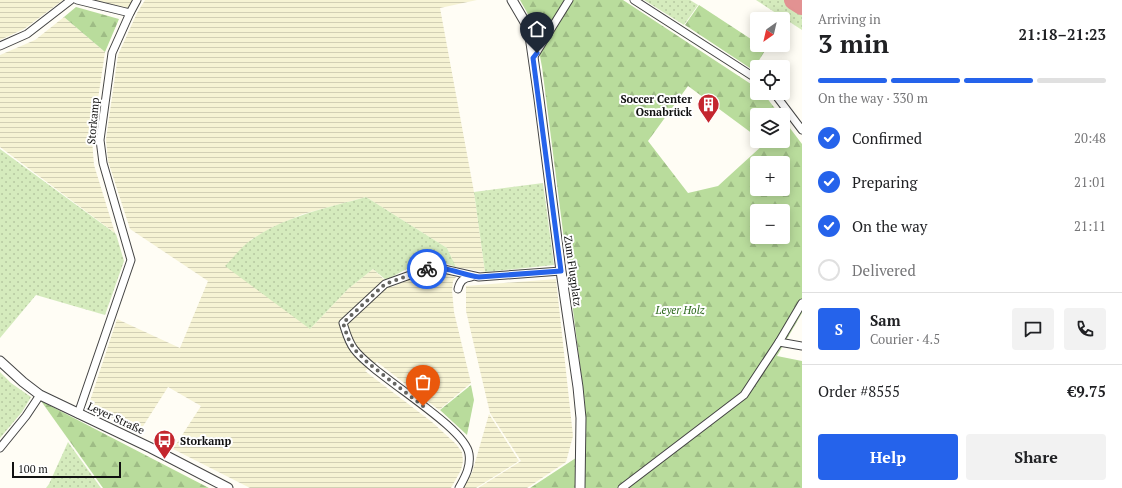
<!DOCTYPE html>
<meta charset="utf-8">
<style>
:root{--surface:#fff;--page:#f2f2f2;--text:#202124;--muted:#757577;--line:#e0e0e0;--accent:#2563eb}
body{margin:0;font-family:"PT Serif",serif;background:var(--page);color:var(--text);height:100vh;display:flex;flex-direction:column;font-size:15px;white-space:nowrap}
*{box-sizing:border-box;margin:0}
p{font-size:13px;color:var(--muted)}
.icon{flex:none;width:22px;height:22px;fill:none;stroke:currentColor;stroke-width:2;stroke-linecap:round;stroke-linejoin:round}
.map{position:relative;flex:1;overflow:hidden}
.details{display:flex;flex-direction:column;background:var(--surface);width:320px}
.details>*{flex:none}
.needle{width:26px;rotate:214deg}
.tools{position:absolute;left:750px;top:12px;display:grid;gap:8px}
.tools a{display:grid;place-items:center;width:40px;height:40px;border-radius:4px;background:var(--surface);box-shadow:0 2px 10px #0003;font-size:20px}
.scale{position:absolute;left:12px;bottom:10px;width:109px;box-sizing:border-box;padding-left:4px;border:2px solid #111;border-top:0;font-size:11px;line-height:14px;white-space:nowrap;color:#111;-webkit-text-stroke:3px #fff;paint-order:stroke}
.pin{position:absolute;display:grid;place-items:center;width:34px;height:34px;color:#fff;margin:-41px -17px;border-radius:50% 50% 50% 0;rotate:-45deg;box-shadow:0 0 4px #0007}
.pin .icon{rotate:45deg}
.courier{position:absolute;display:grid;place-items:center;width:40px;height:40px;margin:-20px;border:3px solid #2563eb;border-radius:50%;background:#fff;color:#222;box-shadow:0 1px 5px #0007}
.headline em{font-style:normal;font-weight:800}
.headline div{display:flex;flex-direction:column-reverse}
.headline{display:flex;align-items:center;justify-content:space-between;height:68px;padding:0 16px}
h1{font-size:26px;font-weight:800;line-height:30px}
.bar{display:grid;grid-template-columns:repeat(4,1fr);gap:6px 4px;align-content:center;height:48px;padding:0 16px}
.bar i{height:5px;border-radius:3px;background:var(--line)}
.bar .active{background:var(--accent)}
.bar p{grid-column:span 4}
.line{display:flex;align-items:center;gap:10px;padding:0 16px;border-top:1px solid var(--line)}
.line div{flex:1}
.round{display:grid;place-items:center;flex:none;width:42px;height:42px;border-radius:4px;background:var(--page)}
ol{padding:0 16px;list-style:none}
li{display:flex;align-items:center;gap:12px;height:44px}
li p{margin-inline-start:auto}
li .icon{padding:4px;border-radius:50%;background:var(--accent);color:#fff;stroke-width:4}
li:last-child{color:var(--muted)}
li i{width:22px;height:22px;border:2px solid var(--line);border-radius:50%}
.button{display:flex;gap:8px;margin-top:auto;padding:8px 16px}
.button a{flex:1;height:46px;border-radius:4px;background:var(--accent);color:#fff;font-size:16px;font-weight:800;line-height:46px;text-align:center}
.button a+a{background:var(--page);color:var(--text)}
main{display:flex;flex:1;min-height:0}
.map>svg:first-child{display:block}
</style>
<main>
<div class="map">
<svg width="802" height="488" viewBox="0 0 802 488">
<defs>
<pattern id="farmland-rules" width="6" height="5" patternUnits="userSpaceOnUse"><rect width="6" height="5" fill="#f6f3d4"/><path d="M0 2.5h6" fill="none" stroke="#d2cfb5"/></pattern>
<pattern id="grass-dots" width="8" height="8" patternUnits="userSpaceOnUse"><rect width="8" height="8" fill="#d5ebbd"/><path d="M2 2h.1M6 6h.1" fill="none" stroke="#b6c8a1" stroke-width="1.8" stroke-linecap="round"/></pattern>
<pattern id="forest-firs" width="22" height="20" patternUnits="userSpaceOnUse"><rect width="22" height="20" fill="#b9dc9c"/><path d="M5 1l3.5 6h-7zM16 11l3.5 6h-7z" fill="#9ebc85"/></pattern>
</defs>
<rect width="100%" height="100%" fill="#fffdf5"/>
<g fill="url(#farmland-rules)">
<path d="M0 0H63L24 29 0 40Z"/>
<path d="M95 0H133L128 8Z"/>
<path d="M145 0H477L440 8 474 192 485 272 456 267 447 248 366 197 303 214 273 227 250 240 310 329 348 289 373 269 392 287 420 275 439 272 456 277 453 281 452 290 454 312 471 383 439 410 377 362 365 371 432 422 456 444 462 452 463 461 461 470 451 488H250L173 449 201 406 168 387 140 431 88 407 117 319 180 348 208 281 130 229 108 161 106 139 118 55 137 13Z"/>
<path d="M64 17 105 52 92 139 94 165 115 233 0 147V55L35 40Z"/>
<path d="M556 279 573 436 566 462 527 488H478L521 461 490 413 466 311V286Z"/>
<path d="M489 414 519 461 476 488H463L472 473Z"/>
</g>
<g fill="url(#grass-dots)">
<path d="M644 0H690L698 5 684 25Z"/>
<path d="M756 0H787L802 10V30Z"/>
<path d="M0 149 116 234 124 261 105 315 36 295 0 338Z"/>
<path d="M543 183 554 265 485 272 474 192Z"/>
<path d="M366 197 447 248 456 267 436 260 420 262 386 280 373 269 348 289 310 329 225 266C233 258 241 247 251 240 285 216 327 208 366 197Z"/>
<path d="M0 372 11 383 31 397 22 412 0 438Z"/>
<path d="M68 442 101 488H46L49 484Z"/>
</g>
<g fill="url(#forest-firs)" fill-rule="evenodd">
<path d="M520 0H623L757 88V93H763L780 115H757V137L688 86 648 141 688 193 718 186 765 143 763 141H783V119L802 144V313L777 356 802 361V488H530L585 452V404L542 67 534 25ZM757 163H783V189H757ZM757 211H783V237H757Z"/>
<path d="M699 5 757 43V45H760L766 49 753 70 685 25Z"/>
<path d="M76 7 119 19 105 52 64 17Z"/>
<path d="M471 385 474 400 467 435 440 410Z"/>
<path d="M41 401 209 488H103Z"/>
</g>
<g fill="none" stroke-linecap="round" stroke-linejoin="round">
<path stroke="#e29292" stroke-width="20" d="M794 0 802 5"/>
<defs>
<g id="minor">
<path d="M77 0 130 13"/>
<path d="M634 0 757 79"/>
<path d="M0 46 27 34 71 0"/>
<path d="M533 58 569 0"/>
<path d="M774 93 802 130"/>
<path d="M458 289C460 281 463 278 471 277"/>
<path d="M779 342 802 346"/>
<path d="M78 414 131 260 103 163 100 140 112 53 130 13 137 0"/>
<path d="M0 448 26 416 40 395"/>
<path d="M459 488C465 477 471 467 469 454 465 426 374 376 354 349 348 341 346 332 343 323L385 284 424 270 439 268 479 277 561 271"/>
<path d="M622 488 744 395 779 342 802 303"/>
</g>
<g id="tertiary">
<path d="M512 0 529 29 539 99 561 271 578 387 581 418 580 488"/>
<path d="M0 361 23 382 40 395 151 448 228 488"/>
</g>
</defs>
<use href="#minor" stroke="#444" stroke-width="9"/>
<use href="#tertiary" stroke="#444" stroke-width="11"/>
<use href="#minor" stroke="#fff" stroke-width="7"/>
<use href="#tertiary" stroke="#fff" stroke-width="9"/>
</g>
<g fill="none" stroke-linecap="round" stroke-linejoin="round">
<path stroke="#646461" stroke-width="4" stroke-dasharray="0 7.2" d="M423 406 368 363 354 349 348 338 343 323 385 284 427 269"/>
<path stroke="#2563eb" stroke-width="5" d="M427 269C446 265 461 275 479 277L561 271 533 58 537 53"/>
</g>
<defs>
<symbol id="building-pin" viewBox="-11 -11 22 30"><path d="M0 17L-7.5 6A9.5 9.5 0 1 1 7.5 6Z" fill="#c4262e" stroke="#fff"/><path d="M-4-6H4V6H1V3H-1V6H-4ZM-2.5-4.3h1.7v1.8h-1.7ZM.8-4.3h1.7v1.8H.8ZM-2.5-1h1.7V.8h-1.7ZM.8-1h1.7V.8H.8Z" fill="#fff"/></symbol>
<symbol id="bus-pin" viewBox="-11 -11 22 30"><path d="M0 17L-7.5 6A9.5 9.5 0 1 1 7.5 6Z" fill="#c4262e" stroke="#fff"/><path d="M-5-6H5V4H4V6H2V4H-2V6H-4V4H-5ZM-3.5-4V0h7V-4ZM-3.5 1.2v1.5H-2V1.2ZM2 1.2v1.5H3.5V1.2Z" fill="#fff"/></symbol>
</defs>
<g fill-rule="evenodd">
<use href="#building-pin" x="696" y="92" width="25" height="34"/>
<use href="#bus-pin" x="152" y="428" width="25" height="34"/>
</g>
<g text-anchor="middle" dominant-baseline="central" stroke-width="4" stroke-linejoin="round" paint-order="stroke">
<g font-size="11" font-weight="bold" fill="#111" stroke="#fff" text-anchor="end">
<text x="692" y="99">Soccer Center<tspan x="692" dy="13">Osnabrück</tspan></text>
<text x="180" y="441" text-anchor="start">Storkamp</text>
</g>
<g font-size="11" fill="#111" stroke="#fff">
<text transform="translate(93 121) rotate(-85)">Storkamp</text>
<text transform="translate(573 271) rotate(82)">Zum Flugplatz</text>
<text transform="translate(116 418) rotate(25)">Leyer Straße</text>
</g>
<g font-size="11" font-style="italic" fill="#2f6b1f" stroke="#fff">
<text x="680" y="310">Leyer Holz</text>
</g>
</g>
</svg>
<div class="tools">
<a><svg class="needle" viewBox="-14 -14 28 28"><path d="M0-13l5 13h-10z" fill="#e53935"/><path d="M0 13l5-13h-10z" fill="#757577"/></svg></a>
<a><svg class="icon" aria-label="locate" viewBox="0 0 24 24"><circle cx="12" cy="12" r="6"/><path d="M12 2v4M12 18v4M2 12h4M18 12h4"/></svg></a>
<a><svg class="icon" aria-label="layers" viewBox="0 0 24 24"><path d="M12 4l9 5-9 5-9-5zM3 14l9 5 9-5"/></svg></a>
<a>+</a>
<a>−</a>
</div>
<div class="scale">100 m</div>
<div class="pin" style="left:423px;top:406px;background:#ea580c"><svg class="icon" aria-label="bag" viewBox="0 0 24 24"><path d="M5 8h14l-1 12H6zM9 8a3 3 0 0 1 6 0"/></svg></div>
<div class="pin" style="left:537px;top:53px;background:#1f2937"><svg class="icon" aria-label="home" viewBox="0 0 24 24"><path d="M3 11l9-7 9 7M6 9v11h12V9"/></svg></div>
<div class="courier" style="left:427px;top:269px"><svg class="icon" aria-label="bike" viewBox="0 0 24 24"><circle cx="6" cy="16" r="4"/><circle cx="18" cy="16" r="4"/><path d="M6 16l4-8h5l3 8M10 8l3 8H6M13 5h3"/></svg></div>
</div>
<section class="details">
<div class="headline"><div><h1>3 min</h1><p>Arriving in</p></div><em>21:18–21:23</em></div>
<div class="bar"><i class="active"></i><i class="active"></i><i class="active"></i><i></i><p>On the way · 330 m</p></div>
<ol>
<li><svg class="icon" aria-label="check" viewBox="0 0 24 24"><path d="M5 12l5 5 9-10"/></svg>Confirmed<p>20:48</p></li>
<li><svg class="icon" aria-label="check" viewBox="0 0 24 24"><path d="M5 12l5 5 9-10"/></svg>Preparing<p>21:01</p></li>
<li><svg class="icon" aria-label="check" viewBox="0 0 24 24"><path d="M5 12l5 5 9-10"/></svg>On the way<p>21:11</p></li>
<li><i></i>Delivered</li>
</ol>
<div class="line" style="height:72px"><b class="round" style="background:var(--accent);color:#fff">S</b><div><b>Sam</b><p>Courier · 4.5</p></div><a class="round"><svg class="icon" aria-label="chat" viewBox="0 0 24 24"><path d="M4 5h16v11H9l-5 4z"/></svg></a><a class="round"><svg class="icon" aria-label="phone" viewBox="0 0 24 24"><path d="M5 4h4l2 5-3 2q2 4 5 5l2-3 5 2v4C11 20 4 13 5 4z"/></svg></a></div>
<div class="line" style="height:52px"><div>Order #8555</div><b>€9.75</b></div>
<div class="button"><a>Help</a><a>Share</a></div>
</section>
</main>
